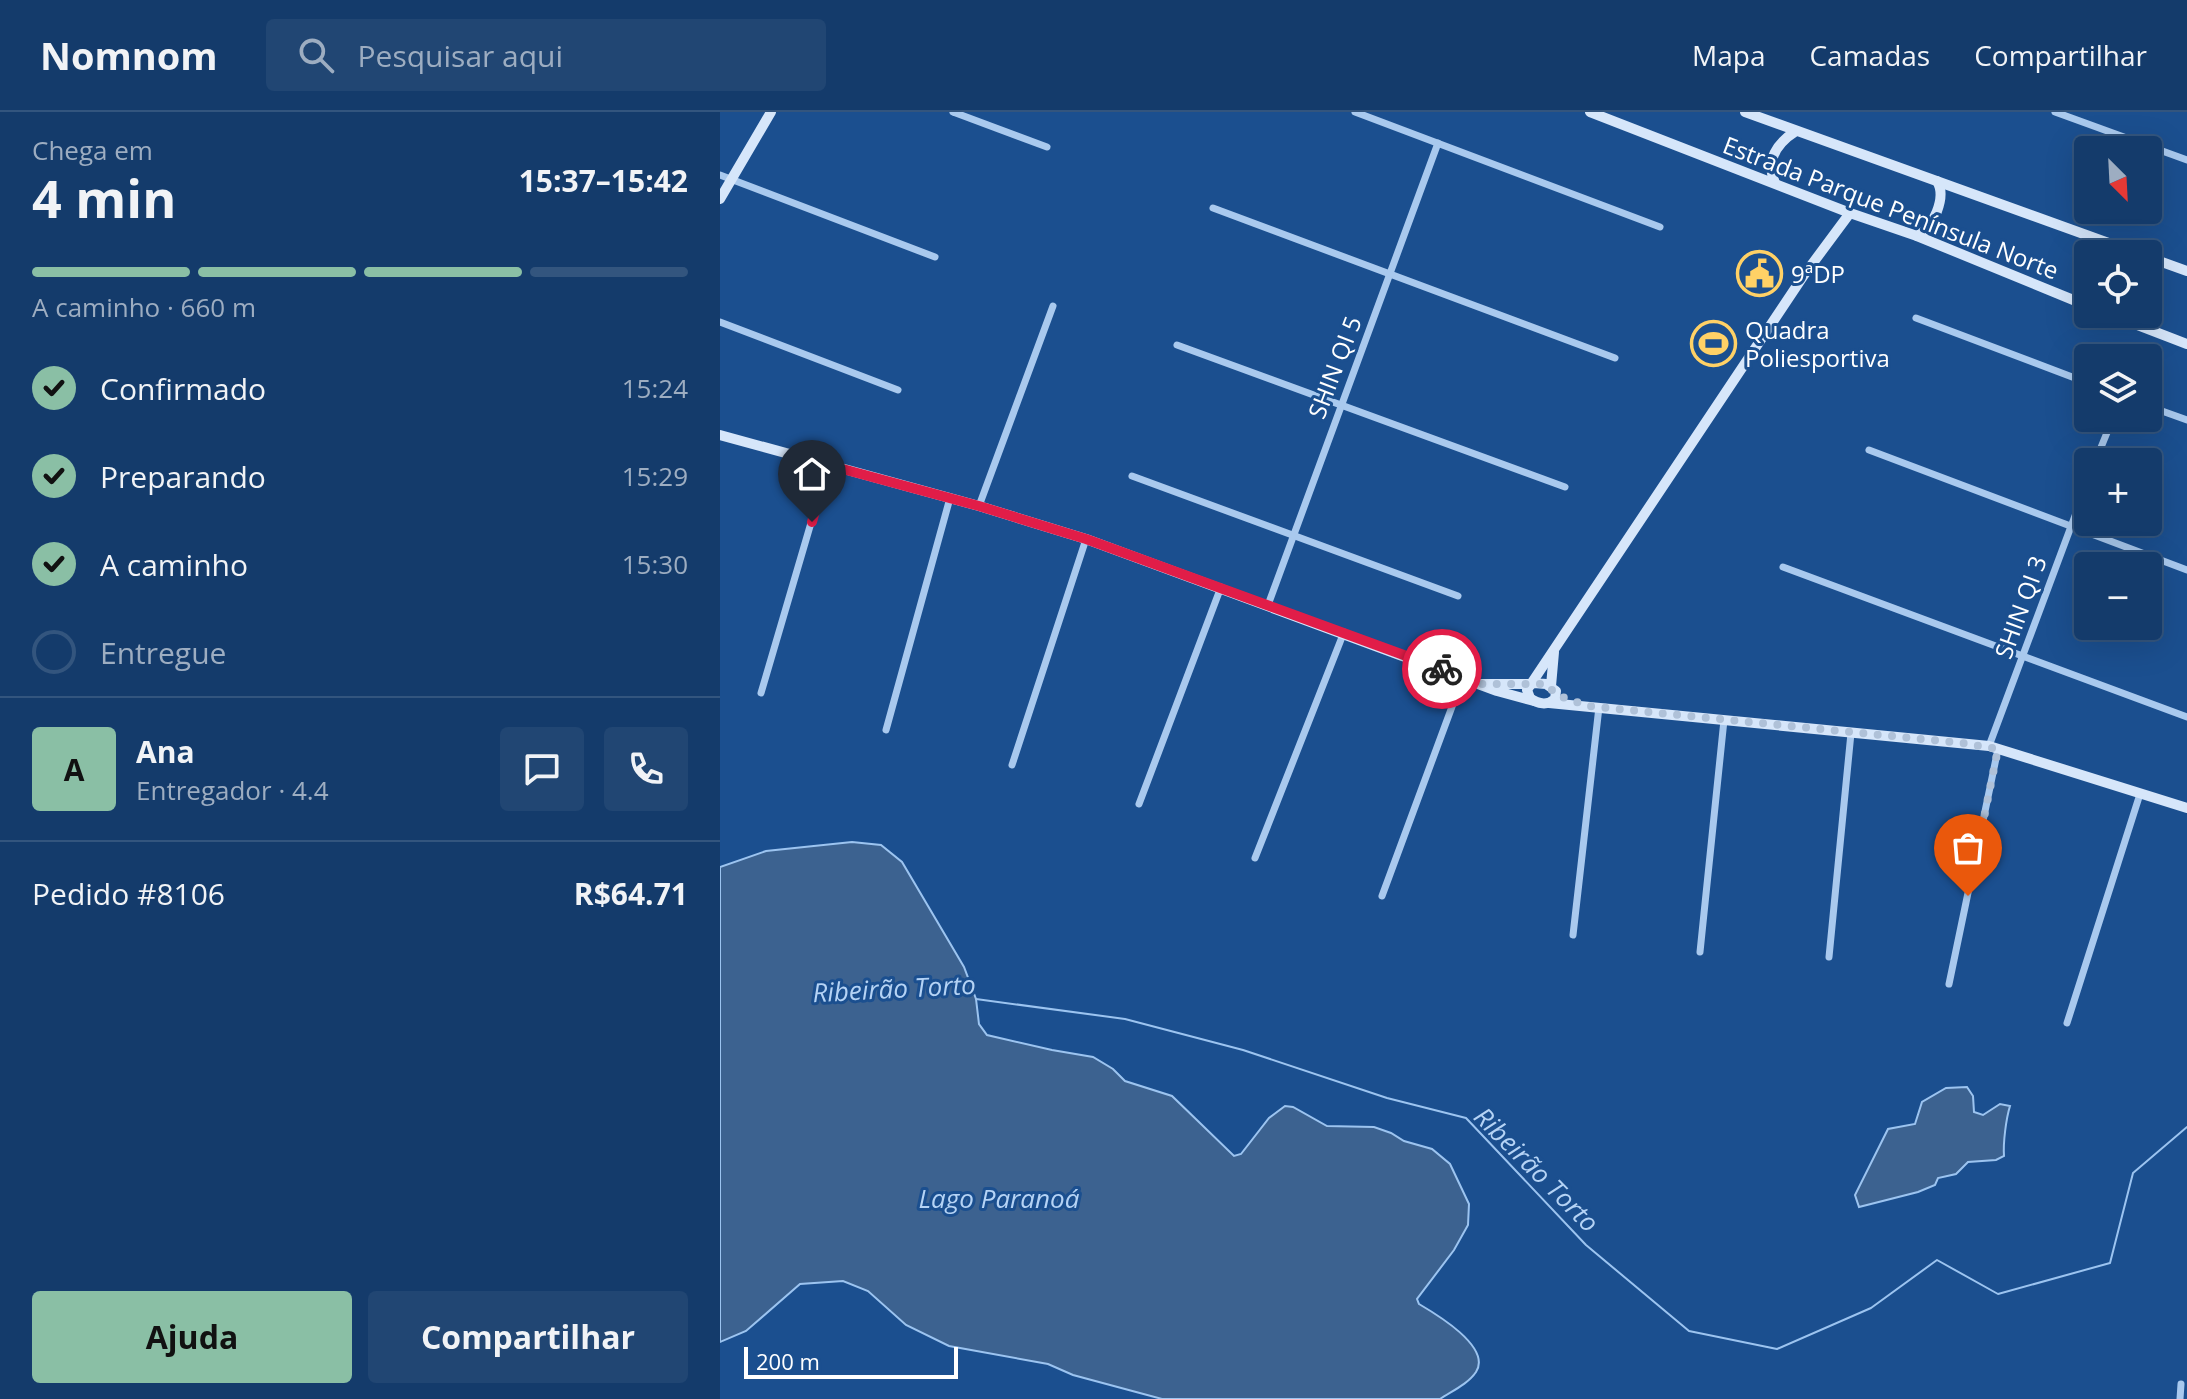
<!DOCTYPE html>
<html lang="pt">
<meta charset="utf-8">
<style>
:root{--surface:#143b6b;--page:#214673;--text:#f1f3f6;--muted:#9dadc1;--line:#33557e;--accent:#8abfa5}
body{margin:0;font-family:"Open Sans",sans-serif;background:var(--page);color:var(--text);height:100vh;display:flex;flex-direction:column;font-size:30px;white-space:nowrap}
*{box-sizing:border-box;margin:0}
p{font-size:26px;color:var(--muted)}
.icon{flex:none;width:44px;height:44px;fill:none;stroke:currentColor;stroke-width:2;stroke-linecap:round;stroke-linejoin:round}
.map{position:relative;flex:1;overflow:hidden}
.drawer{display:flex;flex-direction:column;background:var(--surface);width:720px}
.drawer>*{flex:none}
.needle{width:52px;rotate:156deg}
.controls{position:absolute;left:1354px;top:24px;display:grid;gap:16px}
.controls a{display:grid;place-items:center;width:88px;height:88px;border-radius:8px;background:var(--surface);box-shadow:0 8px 32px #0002,0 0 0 2px var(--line);font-size:40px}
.scale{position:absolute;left:24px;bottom:20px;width:214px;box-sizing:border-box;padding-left:8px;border:4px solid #fff;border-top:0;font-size:22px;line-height:28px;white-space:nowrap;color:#fff;-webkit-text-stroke:6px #1b4f8f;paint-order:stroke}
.pin{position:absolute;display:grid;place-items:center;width:68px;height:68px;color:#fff;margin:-82px -34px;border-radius:50% 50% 50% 0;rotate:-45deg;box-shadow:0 0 8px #0007}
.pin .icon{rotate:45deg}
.courier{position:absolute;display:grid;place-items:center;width:80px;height:80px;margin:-40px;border:6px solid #e11d48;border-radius:50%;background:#fff;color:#222;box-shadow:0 2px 10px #0007}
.overview em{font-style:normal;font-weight:700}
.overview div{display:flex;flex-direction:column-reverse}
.overview{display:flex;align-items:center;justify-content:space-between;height:136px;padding:0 32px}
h1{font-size:52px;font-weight:700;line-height:60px}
.bar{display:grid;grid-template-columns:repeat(4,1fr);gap:12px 8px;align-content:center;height:96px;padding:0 32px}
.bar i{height:10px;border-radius:6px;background:var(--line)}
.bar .current{background:var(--accent)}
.bar p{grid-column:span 4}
.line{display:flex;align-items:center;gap:20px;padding:0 32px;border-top:2px solid var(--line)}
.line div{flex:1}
.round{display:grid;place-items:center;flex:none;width:84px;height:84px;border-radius:8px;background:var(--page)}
ol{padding:0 32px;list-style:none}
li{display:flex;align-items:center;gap:24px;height:88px}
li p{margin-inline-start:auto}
li .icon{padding:8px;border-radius:50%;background:var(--accent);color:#111;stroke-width:4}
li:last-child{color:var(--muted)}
li i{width:44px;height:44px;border:4px solid var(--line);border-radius:50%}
.action{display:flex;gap:16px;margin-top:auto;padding:16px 32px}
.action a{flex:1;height:92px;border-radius:8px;background:var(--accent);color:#111;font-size:32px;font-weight:700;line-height:92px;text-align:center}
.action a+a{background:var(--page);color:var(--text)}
header{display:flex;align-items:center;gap:48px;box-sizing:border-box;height:112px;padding:0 40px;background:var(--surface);border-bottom:2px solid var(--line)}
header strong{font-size:38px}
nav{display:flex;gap:44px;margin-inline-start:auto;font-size:28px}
.search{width:560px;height:72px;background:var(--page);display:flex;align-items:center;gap:20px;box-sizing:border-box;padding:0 28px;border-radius:8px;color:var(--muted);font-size:30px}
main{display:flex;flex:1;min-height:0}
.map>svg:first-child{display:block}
</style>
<header>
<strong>Nomnom</strong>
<div class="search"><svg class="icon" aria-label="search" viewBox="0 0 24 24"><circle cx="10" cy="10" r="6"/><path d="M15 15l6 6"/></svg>Pesquisar aqui</div>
<nav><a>Mapa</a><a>Camadas</a><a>Compartilhar</a></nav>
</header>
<main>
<section class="drawer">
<div class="overview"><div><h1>4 min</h1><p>Chega em</p></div><em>15:37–15:42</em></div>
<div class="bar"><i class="current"></i><i class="current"></i><i class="current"></i><i></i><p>A caminho · 660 m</p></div>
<ol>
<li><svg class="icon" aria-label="check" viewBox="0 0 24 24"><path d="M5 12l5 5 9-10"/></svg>Confirmado<p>15:24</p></li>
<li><svg class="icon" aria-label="check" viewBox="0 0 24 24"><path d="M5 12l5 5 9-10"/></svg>Preparando<p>15:29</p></li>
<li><svg class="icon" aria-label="check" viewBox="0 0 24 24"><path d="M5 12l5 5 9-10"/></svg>A caminho<p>15:30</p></li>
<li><i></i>Entregue</li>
</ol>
<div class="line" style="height:144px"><b class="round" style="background:var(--accent);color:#111">A</b><div><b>Ana</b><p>Entregador · 4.4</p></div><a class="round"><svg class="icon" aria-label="chat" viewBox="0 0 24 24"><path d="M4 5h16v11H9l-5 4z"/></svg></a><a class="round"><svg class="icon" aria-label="phone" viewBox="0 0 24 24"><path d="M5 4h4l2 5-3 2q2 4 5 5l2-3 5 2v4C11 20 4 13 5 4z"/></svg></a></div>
<div class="line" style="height:104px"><div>Pedido #8106</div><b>R$64.71</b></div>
<div class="action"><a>Ajuda</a><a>Compartilhar</a></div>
</section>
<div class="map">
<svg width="1467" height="1287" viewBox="0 0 1467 1287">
<rect width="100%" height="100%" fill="#1b4f8f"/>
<path fill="#2e69ad" d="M992 209 1010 216 996 253 978 246Z"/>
<g fill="#3c6290" stroke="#9cc4f0" stroke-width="2">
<path d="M132 730 161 733 182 750 244 855 256 887 259 912 267 923 332 938 373 945 393 957 405 969 452 984 514 1044 521 1042 549 1006 565 994 573 995 607 1014 654 1015 671 1021 684 1029 712 1037 730 1052 749 1092 748 1113 734 1138 697 1187 699 1192C716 1202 772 1235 756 1260 748 1272 732 1279 720 1287H442L353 1263 328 1252 229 1234 186 1213 148 1179 123 1169 80 1172 26 1219 0 1230V755L46 739Z"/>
<path d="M1247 975 1253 984 1254 1000 1263 1003 1280 992 1290 994C1286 1007 1283 1031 1284 1044L1276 1048 1248 1050 1236 1062 1218 1066 1215 1073 1198 1080 1139 1095 1135 1083 1168 1017 1195 1012 1202 990 1226 976Z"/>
</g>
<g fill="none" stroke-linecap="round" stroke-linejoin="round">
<path stroke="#9cc4f0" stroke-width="2" d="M256 887 405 907 523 938 667 986 746 1006 866 1133 969 1219 1057 1237 1151 1196 1217 1148 1278 1182 1390 1151 1413 1061 1467 1015"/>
<g stroke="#a9c9ee" stroke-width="7">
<path d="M233 0 327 35"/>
<path d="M635 0 940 115"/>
<path d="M1335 0 1467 48"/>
<path d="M0 63 215 145"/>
<path d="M493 96 895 246"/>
<path d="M1196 206 1368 271"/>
<path d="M0 210 178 278"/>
<path d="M457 233 845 375"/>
<path d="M1428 294 1467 308"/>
<path d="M1149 338 1467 458"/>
<path d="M1375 350 1393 306"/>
<path d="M412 364 738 484"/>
<path d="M259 394 333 194"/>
<path d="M1063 455 1467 605"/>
<path d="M548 493 718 31"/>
<path d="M41 581 108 353"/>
<path d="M166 618 230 386"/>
<path d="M1269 634 1368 369"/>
<path d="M292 653 366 427"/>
<path d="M419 692 501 475"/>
<path d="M535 746 624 520"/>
<path d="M662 784 743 565"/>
<path d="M853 823 879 595"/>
<path d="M980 840 1004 608"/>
<path d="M1109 845 1131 621"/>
<path d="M1229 872 1278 637"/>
<path d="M1347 911 1420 682"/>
<path d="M1460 1287 1461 1272"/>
</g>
<g stroke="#d6e6fa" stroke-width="10">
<path d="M870 0 1130 101 1197 124 1368 194"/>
<path d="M1025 0 1419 142"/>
<path d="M1055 71C1045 48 1057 31 1076 19"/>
<path d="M0 87 51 0"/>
<path d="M1197 124C1213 117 1227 85 1217 69"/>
<path d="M1428 145 1467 159"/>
<path d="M1389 202 1467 232"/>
<path d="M0 323 259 394 366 427 777 579 814 589"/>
<path d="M814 571 826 572 836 579 835 587C827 594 818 592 810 586L807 578 1084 163 1130 101"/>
<path d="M762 572H812"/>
<path d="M831 574 834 540"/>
<path d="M829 591 1269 634 1467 696"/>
</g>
</g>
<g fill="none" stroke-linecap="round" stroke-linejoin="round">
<path stroke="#afc1d8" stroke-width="8" stroke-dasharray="0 14.4" d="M722 557 760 572H826L837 583 868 594 1242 631 1278 637 1248 784"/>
<path stroke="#e11d48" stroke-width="10" d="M92 410 108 353 259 394 366 427 722 557"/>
</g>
<defs>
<symbol id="civic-ring" viewBox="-11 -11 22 22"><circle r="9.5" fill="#1b4f8f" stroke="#ffd166" stroke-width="1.5"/><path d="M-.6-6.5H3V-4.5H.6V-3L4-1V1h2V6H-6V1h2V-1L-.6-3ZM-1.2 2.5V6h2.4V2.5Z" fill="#ffd166"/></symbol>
<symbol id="stadium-ring" viewBox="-11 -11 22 22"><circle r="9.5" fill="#1b4f8f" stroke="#ffd166" stroke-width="1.5"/><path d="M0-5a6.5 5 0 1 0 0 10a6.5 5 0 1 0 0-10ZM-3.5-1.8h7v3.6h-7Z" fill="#ffd166"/></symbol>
</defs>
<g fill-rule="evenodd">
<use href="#civic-ring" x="1014" y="136" width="51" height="51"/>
<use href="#stadium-ring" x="968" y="206" width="51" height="51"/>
</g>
<g text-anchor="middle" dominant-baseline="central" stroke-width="6" stroke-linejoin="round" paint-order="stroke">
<g font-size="24" fill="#fff" stroke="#1b4f8f">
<text transform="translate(1171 95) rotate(21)">Estrada Parque Península Norte</text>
<text transform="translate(614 255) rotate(-69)">SHIN QI 5</text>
<text transform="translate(1300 495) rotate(-70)">SHIN QI 3</text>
</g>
<g font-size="24" fill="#fff" stroke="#1b4f8f" text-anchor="start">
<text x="1071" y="161">9ªDP</text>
<text x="1025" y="217">Quadra<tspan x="1025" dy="28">Poliesportiva</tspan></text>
</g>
<g font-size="26" font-style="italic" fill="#b5d3f5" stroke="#1b4f8f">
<text transform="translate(174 876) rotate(-3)">Ribeirão Torto</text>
<text transform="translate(817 1057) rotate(45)">Ribeirão Torto</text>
<text x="279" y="1086">Lago Paranoá</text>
</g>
</g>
</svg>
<div class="controls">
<a><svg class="needle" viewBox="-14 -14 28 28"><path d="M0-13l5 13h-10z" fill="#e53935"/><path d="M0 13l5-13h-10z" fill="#9dadc1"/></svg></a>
<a><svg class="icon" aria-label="locate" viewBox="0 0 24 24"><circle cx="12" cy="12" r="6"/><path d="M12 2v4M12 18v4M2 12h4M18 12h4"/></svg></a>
<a><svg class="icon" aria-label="layers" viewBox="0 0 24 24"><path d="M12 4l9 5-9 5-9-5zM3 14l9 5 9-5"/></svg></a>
<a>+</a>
<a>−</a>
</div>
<div class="scale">200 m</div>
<div class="pin" style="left:1248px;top:784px;background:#ea580c"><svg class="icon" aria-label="bag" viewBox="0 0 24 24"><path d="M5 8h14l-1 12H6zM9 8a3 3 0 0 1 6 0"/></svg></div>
<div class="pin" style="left:92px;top:410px;background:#1f2937"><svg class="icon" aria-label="home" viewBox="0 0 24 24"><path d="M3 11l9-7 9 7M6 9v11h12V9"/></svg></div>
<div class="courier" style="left:722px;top:557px"><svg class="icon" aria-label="bike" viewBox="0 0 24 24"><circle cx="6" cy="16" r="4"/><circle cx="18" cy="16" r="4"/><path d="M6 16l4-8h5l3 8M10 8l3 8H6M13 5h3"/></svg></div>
</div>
</main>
